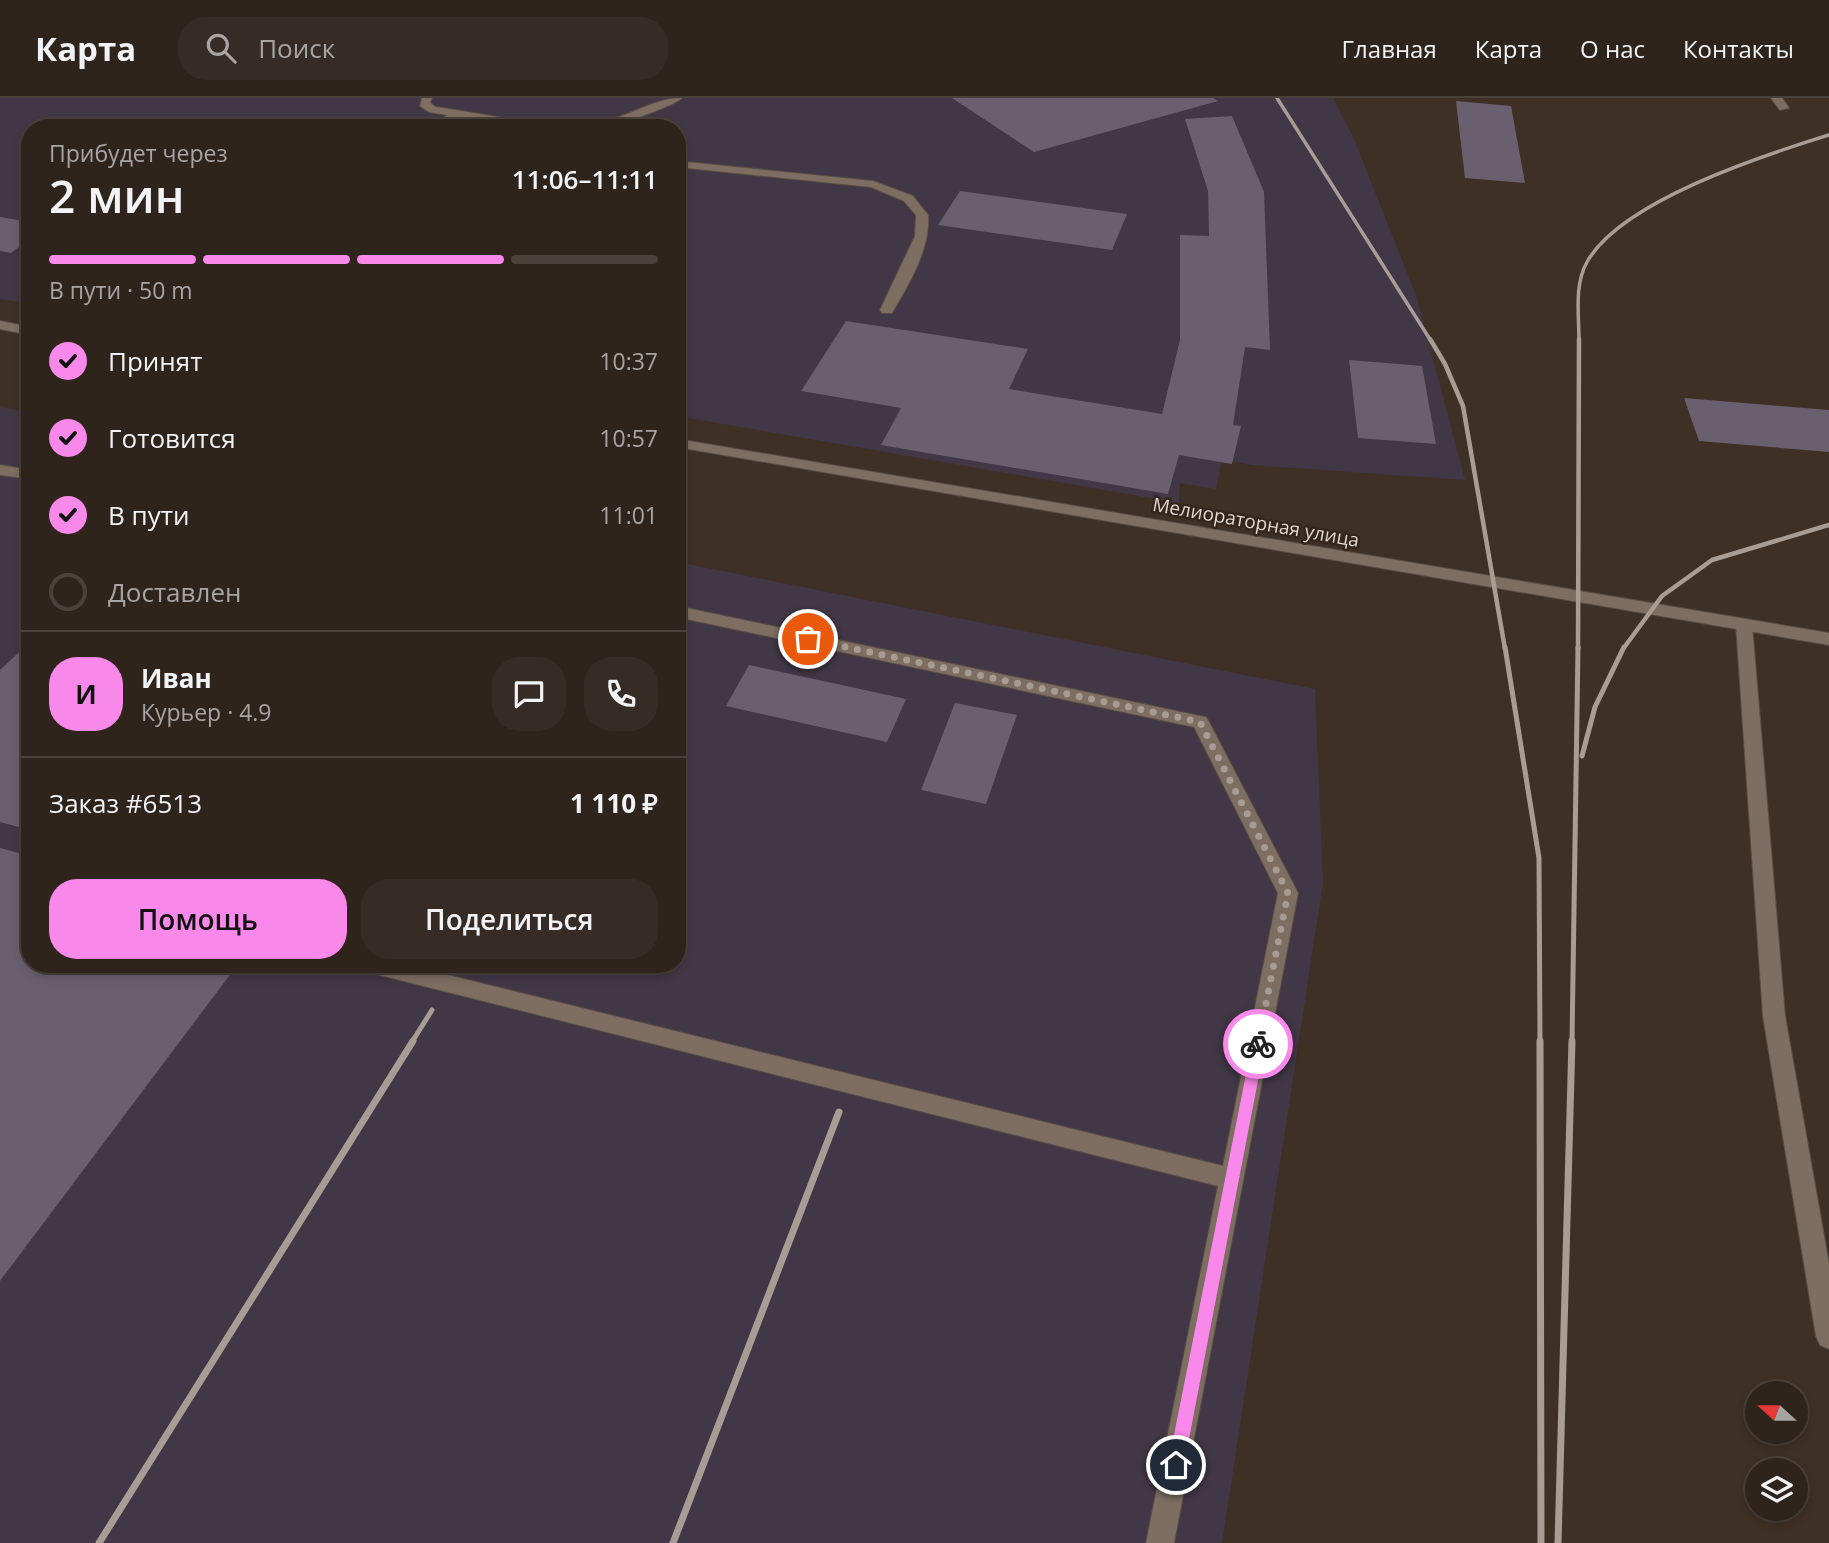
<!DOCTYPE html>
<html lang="ru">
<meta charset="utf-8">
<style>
:root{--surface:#2f241c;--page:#372c25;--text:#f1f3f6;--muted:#a7a4a3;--line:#4a413b;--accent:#f888e9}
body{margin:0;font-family:"Open Sans",sans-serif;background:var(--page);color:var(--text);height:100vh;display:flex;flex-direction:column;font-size:26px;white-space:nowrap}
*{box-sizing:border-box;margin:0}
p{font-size:23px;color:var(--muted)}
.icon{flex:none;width:38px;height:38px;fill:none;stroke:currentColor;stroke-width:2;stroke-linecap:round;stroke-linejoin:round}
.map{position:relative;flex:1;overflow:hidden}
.drawer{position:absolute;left:21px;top:21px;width:665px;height:854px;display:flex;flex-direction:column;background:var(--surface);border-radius:28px;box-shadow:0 4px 10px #0003,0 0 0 2px var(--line)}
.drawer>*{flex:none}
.needle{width:46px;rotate:291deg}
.tools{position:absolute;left:1745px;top:1283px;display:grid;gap:14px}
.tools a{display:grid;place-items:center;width:63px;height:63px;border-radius:50%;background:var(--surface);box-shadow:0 4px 10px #0003,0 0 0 2px var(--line);font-size:35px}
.pin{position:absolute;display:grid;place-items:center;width:60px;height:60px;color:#fff;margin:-30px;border:4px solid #fff;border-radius:50%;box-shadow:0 2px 7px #0007}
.courier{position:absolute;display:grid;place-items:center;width:70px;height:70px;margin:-35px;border:5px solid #f888e9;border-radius:50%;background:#fff;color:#222;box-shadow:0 2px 9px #0007}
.overview em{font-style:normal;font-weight:600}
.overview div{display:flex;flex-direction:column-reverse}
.overview{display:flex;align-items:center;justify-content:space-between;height:119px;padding:0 28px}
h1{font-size:46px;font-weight:600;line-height:52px}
.bar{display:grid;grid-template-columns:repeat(4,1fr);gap:10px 7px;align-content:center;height:84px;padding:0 28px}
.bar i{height:9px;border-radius:5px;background:var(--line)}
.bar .on{background:var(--accent)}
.bar p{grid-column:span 4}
.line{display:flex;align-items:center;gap:18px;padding:0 28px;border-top:2px solid var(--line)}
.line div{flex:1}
.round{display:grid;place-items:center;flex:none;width:74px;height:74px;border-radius:28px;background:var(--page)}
ol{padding:0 28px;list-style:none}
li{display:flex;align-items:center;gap:21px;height:77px}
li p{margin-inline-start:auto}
li .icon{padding:7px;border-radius:50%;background:var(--accent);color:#111;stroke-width:4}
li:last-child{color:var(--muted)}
li i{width:38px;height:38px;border:4px solid var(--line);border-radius:50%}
.button{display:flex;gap:14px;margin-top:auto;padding:14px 28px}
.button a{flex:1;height:80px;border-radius:28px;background:var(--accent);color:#111;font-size:28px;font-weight:600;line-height:80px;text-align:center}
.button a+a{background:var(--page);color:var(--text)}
header{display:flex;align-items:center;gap:42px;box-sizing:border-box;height:98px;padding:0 35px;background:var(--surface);border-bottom:2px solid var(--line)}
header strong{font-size:33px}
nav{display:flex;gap:38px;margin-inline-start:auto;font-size:24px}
.search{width:490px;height:63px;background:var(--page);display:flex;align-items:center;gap:18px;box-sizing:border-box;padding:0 24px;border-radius:28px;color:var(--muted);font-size:26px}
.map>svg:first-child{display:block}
</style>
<header>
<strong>Карта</strong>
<div class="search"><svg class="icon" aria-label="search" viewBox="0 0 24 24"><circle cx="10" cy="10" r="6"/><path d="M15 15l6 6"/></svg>Поиск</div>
<nav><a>Главная</a><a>Карта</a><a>О нас</a><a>Контакты</a></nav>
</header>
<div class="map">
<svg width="1829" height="1445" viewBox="0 0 1829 1445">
<rect width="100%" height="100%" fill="#3f3026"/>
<g fill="#423746">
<path d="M0 0H1333L1354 41 1416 197 1465 382 1251 367 1222 361 1216 391 1180 385 1179 405 677 318V30H30V206L0 201Z"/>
<path d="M0 309 30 315V866H677V464L1315 591 1323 784 1222 1445H0Z"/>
</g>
<g fill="#6a5f6e">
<path d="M952 0H1213L1218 3 1034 54Z"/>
<path d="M1456 3 1511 8 1525 85 1465 80Z"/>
<path d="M1232 18 1264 94 1270 252 1245 249 1233 327 1241 328 1232 366 1179 357 1168 396 881 347 901 310 801 293 846 223 1028 251 1009 291 1162 316 1180 242V137L1209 138 1208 93 1185 21Z"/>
<path d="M960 93 1127 116 1112 152 938 127Z"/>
<path d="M0 119 30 124V141L11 155 0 153Z"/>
<path d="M1349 262 1422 268 1436 346 1358 340Z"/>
<path d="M1684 300 1829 312V354L1699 343Z"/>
<path d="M30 544V732L0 724V572Z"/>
<path d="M749 567 906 601 887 644 726 608Z"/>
<path d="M955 605 1017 617 986 706 921 692Z"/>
<path d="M0 750 30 758V866H238L0 1183Z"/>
</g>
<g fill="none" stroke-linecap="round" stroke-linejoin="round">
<defs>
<g id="service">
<path d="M422 0H432L430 5 436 9C489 16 545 32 599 24 628 20 653 0 682 0 674 6 663 10 653 14 587 41 526 29 458 19L445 30H433L447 17 429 14 420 8Z"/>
<path d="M677 63 873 83 913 98 928 117C931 150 908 188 892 215H882L880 212 915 138 916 117 904 103 871 89 677 69Z"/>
<path d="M0 367 30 372V381L0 377Z"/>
<path d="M677 508 1200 618 1206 619 1209 624 1298 795 1174 1445H1146L1218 1088 360 872 357 866H403L1223 1068 1278 795 1194 629 677 519Z"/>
</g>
<g id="minor">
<path d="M1771 0H1782L1789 10 1780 12Z"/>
<path d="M1744 521 1752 527 1785 918 1829 1166V1251L1820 1247 1816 1238 1763 918 1736 527Z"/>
</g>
<g id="tertiary">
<path d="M0 223 30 229V237L0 231Z"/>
<path d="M677 341 1829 535V547L677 349Z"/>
</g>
</defs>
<use href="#service" stroke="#5a4d44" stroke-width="2"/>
<use href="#minor" stroke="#5a4d44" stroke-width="2"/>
<use href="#tertiary" stroke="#5a4d44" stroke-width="2"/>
<use href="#service" fill="#7e6d61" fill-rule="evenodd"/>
<use href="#minor" fill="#7e6d61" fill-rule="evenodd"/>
<use href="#tertiary" fill="#7e6d61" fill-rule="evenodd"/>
<g stroke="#a89d95" stroke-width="3.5">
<path d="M1277 0 1431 243"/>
<path d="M1579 243C1579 217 1574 187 1587 164 1621 103 1764 57 1829 37"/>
</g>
<g stroke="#a89d95" stroke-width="4.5">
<path d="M1430 241 1445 266 1463 308 1505 551"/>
<path d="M1578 551 1579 241"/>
<path d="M1623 551 1662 498 1712 462 1829 427"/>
</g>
<g stroke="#a89d95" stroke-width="5">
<path d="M1505 549 1539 760 1540 944"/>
<path d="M1582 658 1595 609 1624 549"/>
<path d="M412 944 432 912"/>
<path d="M1572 944 1578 549"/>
</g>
<g stroke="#a89d95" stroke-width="7">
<path d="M1540 943 1541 1445"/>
<path d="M99 1445 413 943"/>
<path d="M673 1445 839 1014"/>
<path d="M1558 1445 1572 943"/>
</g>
</g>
<path fill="#f888e9" d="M1258 940 1265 946 1184 1367 1181 1373 1176 1375 1170 1373 1168 1367 1252 946Z"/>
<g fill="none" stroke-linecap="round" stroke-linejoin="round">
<path stroke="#a79c94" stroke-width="7" stroke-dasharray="0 12.6" d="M808 541 1200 624 1288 795 1258 946"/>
</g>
<g text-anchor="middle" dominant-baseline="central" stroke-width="5" stroke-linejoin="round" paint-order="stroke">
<g font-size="19" fill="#dfd6cf" stroke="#35261c">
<text transform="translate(1256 424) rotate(10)">Мелиораторная улица</text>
</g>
</g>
</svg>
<div class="tools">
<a><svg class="needle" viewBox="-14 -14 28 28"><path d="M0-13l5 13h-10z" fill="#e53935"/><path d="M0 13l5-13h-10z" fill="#a7a4a3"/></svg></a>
<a><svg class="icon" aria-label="layers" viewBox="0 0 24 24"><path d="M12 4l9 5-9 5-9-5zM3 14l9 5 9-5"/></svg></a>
</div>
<div class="pin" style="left:808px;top:541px;background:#ea580c"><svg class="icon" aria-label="bag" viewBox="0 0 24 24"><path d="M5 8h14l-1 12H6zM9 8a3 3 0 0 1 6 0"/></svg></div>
<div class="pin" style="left:1176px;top:1367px;background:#1f2937"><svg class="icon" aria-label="home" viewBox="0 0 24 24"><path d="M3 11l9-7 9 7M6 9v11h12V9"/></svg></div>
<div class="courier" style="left:1258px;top:946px"><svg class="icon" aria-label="bike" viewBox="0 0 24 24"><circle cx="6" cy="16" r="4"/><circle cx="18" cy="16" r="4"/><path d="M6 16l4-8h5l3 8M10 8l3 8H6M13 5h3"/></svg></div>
<section class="drawer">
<div class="overview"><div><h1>2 мин</h1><p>Прибудет через</p></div><em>11:06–11:11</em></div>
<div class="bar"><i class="on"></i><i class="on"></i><i class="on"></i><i></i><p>В пути · 50 m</p></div>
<ol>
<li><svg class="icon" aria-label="check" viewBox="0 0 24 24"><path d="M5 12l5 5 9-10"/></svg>Принят<p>10:37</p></li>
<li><svg class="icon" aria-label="check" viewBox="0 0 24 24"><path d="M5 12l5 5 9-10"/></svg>Готовится<p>10:57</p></li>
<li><svg class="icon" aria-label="check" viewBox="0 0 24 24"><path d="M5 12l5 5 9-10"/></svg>В пути<p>11:01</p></li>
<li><i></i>Доставлен</li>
</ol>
<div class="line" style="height:126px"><b class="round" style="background:var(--accent);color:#111">И</b><div><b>Иван</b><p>Курьер · 4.9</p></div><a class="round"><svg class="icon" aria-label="chat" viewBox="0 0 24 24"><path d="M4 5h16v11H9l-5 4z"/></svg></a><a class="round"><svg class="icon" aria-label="phone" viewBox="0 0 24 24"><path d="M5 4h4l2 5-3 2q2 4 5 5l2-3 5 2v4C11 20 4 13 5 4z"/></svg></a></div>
<div class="line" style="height:91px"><div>Заказ #6513</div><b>1 110 ₽</b></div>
<div class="button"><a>Помощь</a><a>Поделиться</a></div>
</section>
</div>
